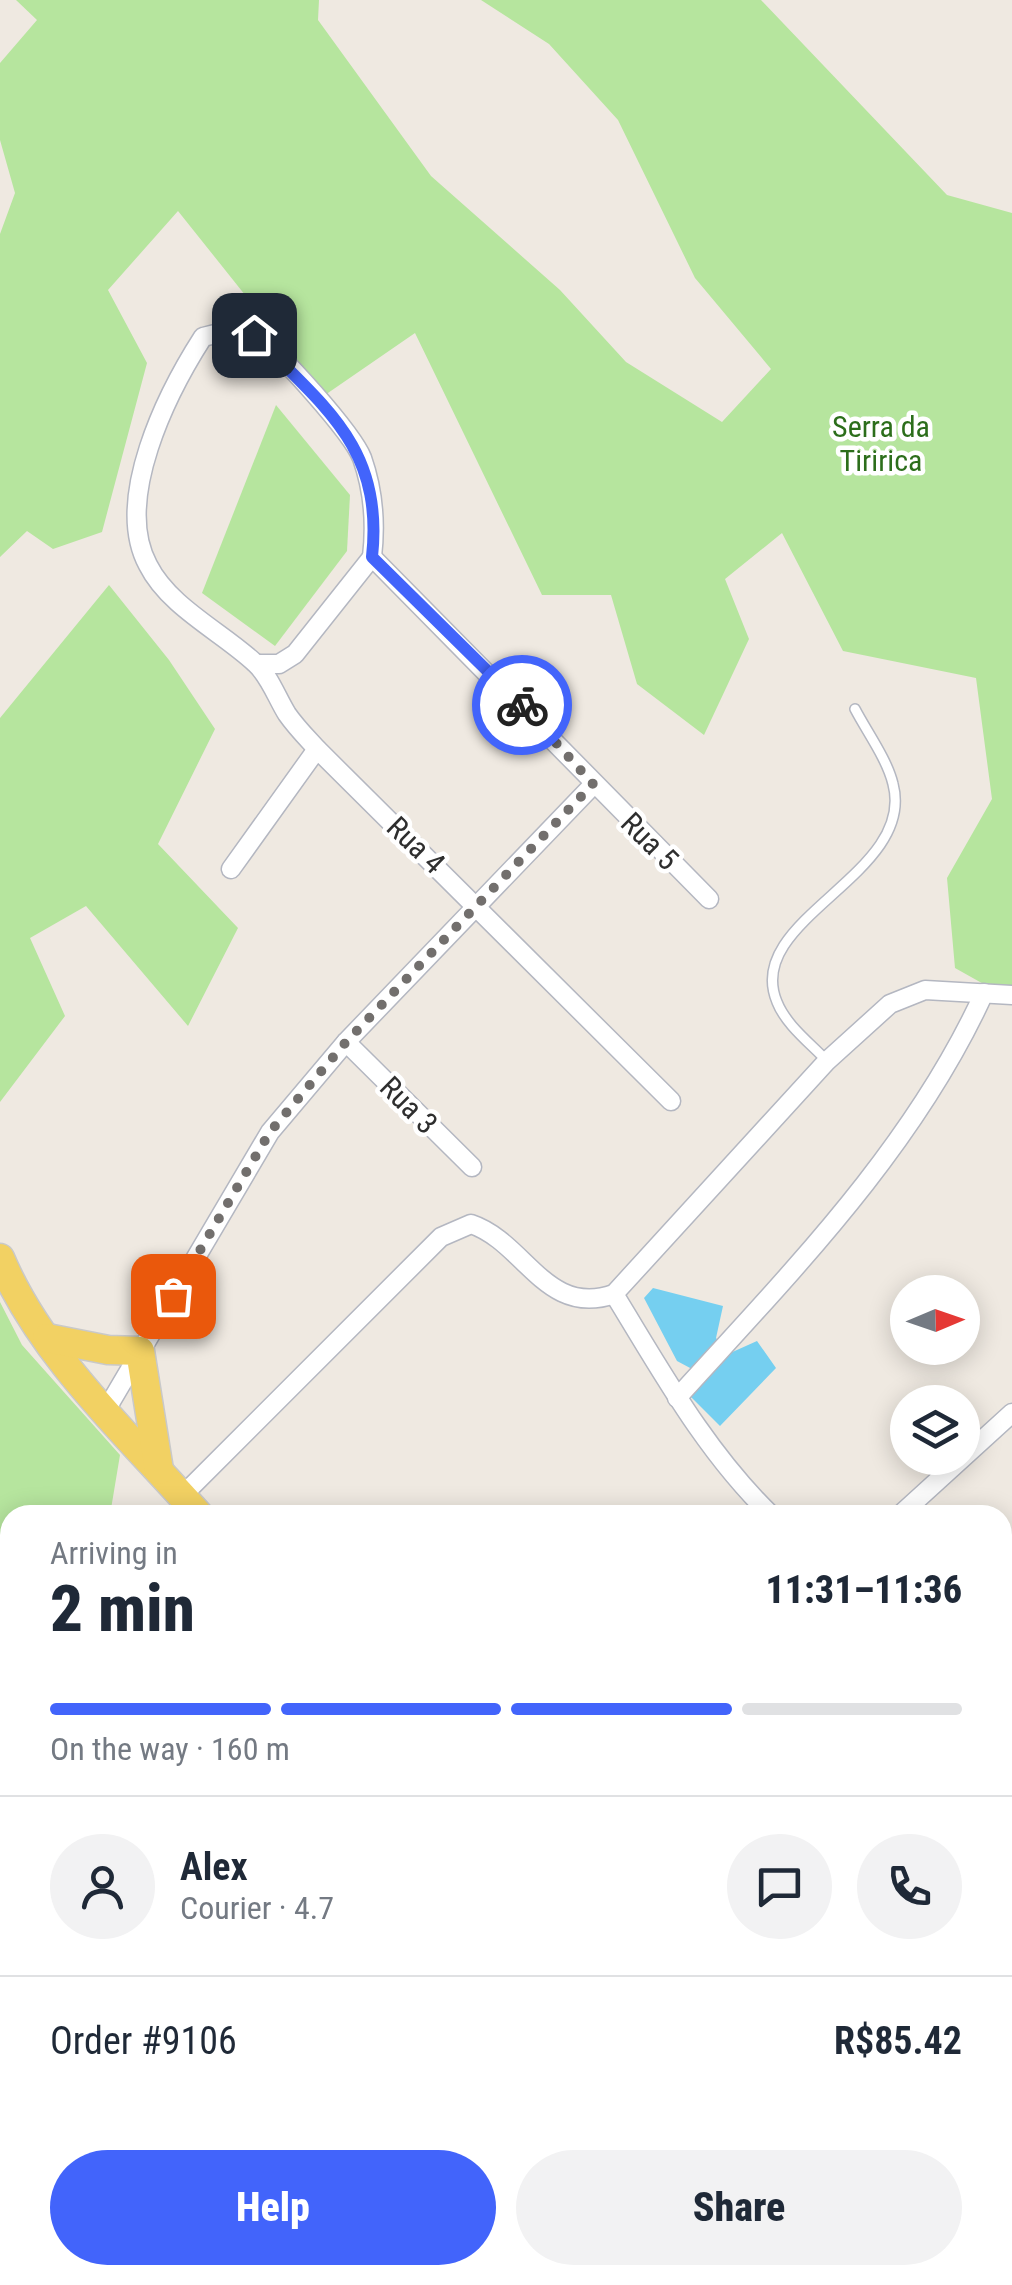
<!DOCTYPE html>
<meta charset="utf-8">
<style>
:root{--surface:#fff;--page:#f2f2f3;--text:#1f2937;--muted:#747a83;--line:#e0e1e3;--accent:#4264fb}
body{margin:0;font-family:"Roboto Condensed",sans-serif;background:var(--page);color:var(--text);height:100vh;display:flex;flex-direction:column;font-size:38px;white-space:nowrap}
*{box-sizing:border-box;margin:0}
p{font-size:32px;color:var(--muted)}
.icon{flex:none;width:55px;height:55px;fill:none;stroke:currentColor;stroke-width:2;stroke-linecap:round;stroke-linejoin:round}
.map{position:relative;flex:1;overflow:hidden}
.sheet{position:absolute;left:0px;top:1505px;width:1012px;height:780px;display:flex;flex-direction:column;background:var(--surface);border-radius:30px 30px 0 0;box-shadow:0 5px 25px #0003}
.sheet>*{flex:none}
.needle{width:65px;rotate:88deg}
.fabs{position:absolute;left:890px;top:1275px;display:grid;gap:20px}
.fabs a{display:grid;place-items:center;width:90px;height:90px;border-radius:50%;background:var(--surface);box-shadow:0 5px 25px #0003;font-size:50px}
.pin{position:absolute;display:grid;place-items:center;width:85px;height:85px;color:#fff;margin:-42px;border-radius:20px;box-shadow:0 5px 15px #0006}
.courier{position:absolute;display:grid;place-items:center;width:100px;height:100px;margin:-50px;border:8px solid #4264fb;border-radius:50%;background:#fff;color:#222;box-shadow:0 2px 12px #0007}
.head em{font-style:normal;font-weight:800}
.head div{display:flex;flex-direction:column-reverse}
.head{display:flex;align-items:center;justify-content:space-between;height:170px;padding:0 50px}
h1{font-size:65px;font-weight:800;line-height:75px}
.bar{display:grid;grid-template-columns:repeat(4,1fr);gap:15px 10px;align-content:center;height:120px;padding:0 50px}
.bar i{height:12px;border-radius:8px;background:var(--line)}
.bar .on{background:var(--accent)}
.bar p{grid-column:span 4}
.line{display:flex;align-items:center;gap:25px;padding:0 50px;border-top:2px solid var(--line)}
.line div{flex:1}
.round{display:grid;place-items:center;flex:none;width:105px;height:105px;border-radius:52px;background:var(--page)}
.action{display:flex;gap:20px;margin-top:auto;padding:20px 50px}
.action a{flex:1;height:115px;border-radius:60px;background:var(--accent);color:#fff;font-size:40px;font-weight:800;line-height:115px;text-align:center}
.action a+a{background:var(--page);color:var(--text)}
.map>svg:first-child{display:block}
</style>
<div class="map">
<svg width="1012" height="2285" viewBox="0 0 1012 2285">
<rect width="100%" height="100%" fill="#efe9e1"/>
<g fill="#b6e59e">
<path d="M16 0H319L318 20 431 176 560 290 626 362 722 422 771 369 695 278 618 120 549 44 481 0H761L947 195 1012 213V1000L955 968 947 878 992 799 976 678 843 651 782 533 725 579 749 639 704 735 637 684 611 595H542L415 333 325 395 178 211 108 290 147 363 102 532 53 549 27 531 0 557V234L15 193 0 140V63L37 20Z"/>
<path d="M276 405 350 495 347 551 275 646 202 593Z"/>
<path d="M109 585 169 660 215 729 158 844 238 928 188 1026 86 906 30 938 65 1016 0 1102V718Z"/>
<path d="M0 1302 22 1345 120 1455 110 1515H10V1950L0 1947Z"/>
<path d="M1012 1774V1940L1003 1950V1783Z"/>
<path d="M1012 1960V2197L1002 2195V1969Z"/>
</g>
<path fill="#75cff0" d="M653 1288 723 1306 716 1338 728 1354 757 1341 776 1368 720 1426 691 1397 707 1377 677 1361 644 1298Z"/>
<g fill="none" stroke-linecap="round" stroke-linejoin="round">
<defs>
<g id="lane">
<path d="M827 1061C810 1043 786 1025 777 1002 742 919 917 875 893 784 887 759 867 732 855 709"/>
<path d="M1002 1615 1012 1607"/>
</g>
<g id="street">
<path d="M372 557C376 523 374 492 362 458 352 433 279 351 256 336 241 327 219 333 203 337 167 393 113 500 148 565 169 607 222 632 255 663 269 675 277 698 287 714 296 727 307 738 317 749L671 1101"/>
<path d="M372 557 709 899"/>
<path d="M257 664H279L295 654 372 557"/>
<path d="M231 869 317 749"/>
<path d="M346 1042 472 1167"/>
<path d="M614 1294C662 1372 705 1451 771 1515"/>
<path d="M677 1398C791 1272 913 1149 984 993"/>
<path d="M106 1410 270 1132 346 1042 593 785"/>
<path d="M182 1496 441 1237 471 1224C525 1242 546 1318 614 1294L827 1061 890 1004 925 990 1012 995"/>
<path d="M900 1515 1012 1413"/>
<path d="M89 2285 92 2275"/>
<path d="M296 2285 299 2275"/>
<path d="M422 2285 425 2275"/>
</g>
<g id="primary">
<path d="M0 1258C41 1356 130 1437 199 1515"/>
<path d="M47 1338 108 1350 140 1351 159 1470"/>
<path d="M775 2275 780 2285"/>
<path d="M823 2275 841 2285"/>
</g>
</defs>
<use href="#lane" stroke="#b4b7c1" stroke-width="12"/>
<use href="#street" stroke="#b4b7c1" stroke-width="21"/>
<use href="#primary" stroke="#c9c9c9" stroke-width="31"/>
<use href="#lane" stroke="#fff" stroke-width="9"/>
<use href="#street" stroke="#fff" stroke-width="18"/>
<use href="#primary" stroke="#f2d163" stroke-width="28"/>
</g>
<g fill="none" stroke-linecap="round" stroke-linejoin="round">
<path stroke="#726f6d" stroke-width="10" stroke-dasharray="0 18" d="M173 1296 270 1132 346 1042 593 784 522 705"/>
<path stroke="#4264fb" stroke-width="12" d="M254 335C324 407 384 447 372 557L522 705"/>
</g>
<g text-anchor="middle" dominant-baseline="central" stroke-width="9" stroke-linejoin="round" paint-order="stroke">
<g font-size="30" fill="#2c6e1b" stroke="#fff">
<text x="881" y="426">Serra da<tspan x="881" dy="34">Tiririca</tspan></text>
</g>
<g font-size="30" fill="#2e2e2e" stroke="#fff">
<text transform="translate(650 841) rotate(45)">Rua 5</text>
<text transform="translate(416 845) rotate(44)">Rua 4</text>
<text transform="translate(409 1105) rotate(45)">Rua 3</text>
</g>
</g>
</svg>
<div class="fabs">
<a><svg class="needle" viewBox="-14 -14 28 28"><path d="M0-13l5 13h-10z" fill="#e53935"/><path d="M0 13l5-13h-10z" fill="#747a83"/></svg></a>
<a><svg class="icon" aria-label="layers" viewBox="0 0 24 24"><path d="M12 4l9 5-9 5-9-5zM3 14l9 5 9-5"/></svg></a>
</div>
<div class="pin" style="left:173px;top:1296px;background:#ea580c"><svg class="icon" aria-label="bag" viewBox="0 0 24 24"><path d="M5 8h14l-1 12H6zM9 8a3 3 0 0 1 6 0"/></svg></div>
<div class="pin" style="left:254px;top:335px;background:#1f2937"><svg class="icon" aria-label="home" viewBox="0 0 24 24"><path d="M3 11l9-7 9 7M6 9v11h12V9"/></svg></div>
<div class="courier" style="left:522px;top:705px"><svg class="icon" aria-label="bike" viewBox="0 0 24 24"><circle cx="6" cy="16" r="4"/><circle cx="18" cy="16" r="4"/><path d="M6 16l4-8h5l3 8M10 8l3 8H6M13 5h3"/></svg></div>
<section class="sheet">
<div class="head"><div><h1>2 min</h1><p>Arriving in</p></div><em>11:31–11:36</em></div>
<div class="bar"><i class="on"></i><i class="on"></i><i class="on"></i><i></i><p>On the way · 160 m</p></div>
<div class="line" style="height:180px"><a class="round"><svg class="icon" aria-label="person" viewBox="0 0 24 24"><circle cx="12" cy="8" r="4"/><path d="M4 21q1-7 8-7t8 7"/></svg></a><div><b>Alex</b><p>Courier · 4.7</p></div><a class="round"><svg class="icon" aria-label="chat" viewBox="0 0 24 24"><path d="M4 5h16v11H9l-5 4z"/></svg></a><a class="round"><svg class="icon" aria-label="phone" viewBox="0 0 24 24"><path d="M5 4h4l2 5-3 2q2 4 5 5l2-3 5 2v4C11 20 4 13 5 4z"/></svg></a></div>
<div class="line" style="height:130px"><div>Order #9106</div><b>R$85.42</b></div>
<div class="action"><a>Help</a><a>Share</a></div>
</section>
</div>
